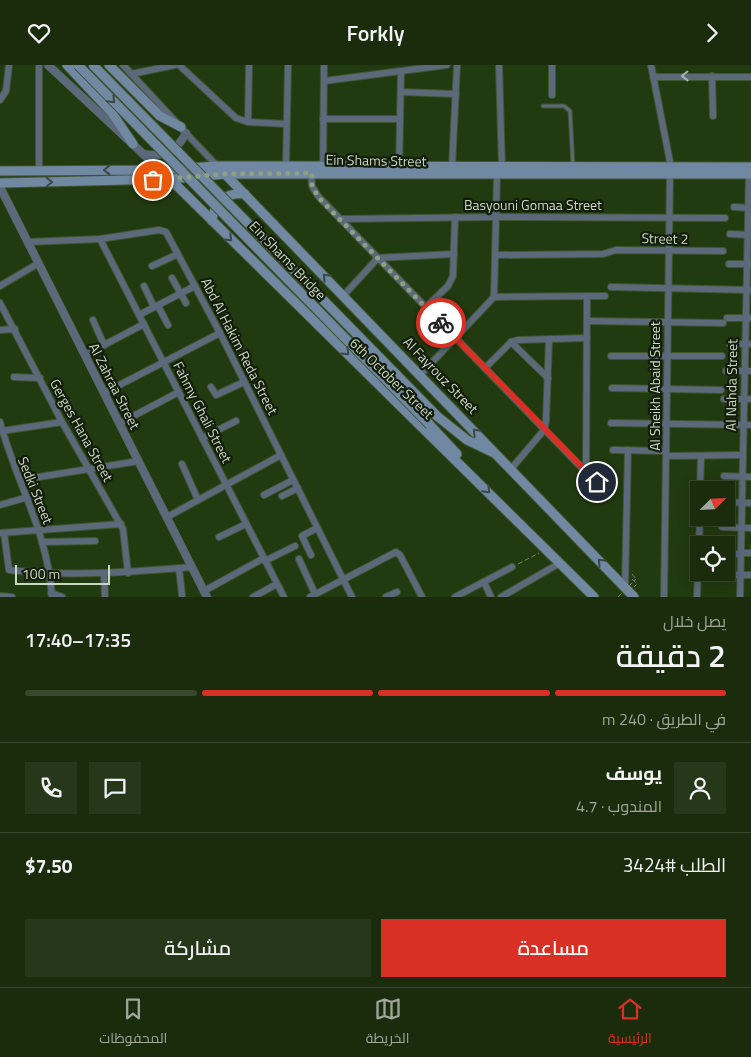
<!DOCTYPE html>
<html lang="ar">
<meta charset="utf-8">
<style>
:root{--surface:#1a2c0c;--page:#27381a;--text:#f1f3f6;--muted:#9fa79d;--line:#38482d;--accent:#d93025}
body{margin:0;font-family:"Titillium Web",Cairo,sans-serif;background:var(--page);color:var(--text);direction:rtl;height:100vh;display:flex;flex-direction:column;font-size:19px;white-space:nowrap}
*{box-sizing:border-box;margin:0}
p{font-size:16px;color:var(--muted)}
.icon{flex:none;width:28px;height:28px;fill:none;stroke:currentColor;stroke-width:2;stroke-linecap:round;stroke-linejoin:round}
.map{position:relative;height:532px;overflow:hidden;direction:ltr}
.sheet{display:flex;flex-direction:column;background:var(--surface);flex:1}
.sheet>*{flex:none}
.needle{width:32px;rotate:66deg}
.buttons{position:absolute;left:690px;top:416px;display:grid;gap:10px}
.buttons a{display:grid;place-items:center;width:45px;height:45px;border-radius:0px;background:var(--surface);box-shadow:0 2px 12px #0003,0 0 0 1px var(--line);font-size:25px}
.scale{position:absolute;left:15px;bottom:12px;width:95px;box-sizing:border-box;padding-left:5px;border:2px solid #c9d8c1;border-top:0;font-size:14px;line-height:18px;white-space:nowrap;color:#c9d8c1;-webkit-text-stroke:4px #131d0c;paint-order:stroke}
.pin{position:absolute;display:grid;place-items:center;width:42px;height:42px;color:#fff;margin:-21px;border:2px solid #fff;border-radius:50%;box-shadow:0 1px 5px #0007}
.courier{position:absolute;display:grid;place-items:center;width:50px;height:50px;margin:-25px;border:4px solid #d93025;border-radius:50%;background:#fff;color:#222;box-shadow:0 1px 6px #0007}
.summary em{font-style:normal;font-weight:600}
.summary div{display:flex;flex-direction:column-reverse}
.summary{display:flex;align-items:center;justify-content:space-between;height:85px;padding:0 25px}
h1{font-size:32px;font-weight:600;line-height:38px}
.bar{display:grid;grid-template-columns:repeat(4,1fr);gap:8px 5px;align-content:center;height:60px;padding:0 25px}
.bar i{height:6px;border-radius:4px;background:var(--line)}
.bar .selected{background:var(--accent)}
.bar p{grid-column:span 4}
.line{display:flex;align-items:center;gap:12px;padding:0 25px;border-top:1px solid var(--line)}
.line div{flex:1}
.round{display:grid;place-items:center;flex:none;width:52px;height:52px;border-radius:0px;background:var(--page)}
.action{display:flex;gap:10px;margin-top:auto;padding:10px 25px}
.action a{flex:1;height:58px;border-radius:0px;background:var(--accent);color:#fff;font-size:20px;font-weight:600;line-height:58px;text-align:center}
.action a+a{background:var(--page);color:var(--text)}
header{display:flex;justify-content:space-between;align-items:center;height:65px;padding:0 25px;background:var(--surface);font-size:22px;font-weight:600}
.tabs{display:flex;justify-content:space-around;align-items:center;height:70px;border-top:1px solid var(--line);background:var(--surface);font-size:14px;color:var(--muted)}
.tabs a{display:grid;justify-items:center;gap:2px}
.tabs .selected{color:var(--accent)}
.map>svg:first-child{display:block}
</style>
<header><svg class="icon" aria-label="forward" viewBox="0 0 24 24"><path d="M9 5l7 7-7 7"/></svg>Forkly<svg class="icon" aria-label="heart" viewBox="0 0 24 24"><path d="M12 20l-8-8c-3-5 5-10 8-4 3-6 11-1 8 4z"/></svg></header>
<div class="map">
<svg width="751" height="532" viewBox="0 0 751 532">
<rect width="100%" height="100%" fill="#223a10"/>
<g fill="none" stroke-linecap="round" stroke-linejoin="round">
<defs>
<path id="service" d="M543 41H564L570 46 573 101"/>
<g id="minor">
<path d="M123 0 176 57"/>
<path d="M179 0 236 53 248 57 286 59"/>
<path d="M499 0 502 104"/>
<path d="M552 0V30"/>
<path d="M651 0 671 102"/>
<path d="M131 9 175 0"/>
<path d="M712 11 713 51"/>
<path d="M653 12H751"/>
<path d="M324 16 447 0"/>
<path d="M401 27 456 29"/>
<path d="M0 35 6 26 9 0"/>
<path d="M323 54H400"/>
<path d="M248 57 249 0"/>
<path d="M183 65 219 103"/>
<path d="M286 101 288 0"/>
<path d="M323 101 324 0"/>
<path d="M452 102 457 0"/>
<path d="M39 106V0"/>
<path d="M399 106 401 6"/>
<path d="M311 108 312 121 318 131 607 429"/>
<path d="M734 142 751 143"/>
<path d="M340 154 496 152 725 153"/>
<path d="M730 169 750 170"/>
<path d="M100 174 284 532"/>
<path d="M28 177 100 174 159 165 166 167 220 268 352 532"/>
<path d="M495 190 603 189 616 185 723 186"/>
<path d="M376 193 454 189"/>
<path d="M729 199H751"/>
<path d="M152 201 178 189"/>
<path d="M172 213 186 238"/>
<path d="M0 221 39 198"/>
<path d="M144 221 154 242"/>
<path d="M611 222 751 225"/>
<path d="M344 230 377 194"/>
<path d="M494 232 497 110"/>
<path d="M0 238 62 357 123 464 128 508"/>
<path d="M158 241 168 260"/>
<path d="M426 242 448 221 453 211 455 152"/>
<path d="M139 250 195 221"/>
<path d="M727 253H751"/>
<path d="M93 255 104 280"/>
<path d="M587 256 723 258"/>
<path d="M0 265 15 264"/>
<path d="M511 277 548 313"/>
<path d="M730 279H751"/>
<path d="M85 290 144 259"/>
<path d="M611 291H722"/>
<path d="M485 303 511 277 518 275 587 273"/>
<path d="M726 306H751"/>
<path d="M421 309 494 232 605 231"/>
<path d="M14 312 40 313"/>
<path d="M211 322 216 330 244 317"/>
<path d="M612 323 721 325"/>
<path d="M104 328 220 268"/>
<path d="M724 334H751"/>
<path d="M0 357C16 417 48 467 52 532"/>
<path d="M120 358 179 327"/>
<path d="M611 358 751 360"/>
<path d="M2 366 62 357"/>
<path d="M202 373 236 356"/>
<path d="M613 385 666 386"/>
<path d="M667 391 742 390"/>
<path d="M182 399 198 435"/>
<path d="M511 404 544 365 546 356 549 274"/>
<path d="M586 406 587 231"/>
<path d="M724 411 751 412"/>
<path d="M20 415 139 396"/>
<path d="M700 425 701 391"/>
<path d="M264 430 293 415"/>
<path d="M282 431 298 423"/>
<path d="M726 437 751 438"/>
<path d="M0 440 28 432"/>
<path d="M167 452 281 390"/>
<path d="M722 462 751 463"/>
<path d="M0 468 121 459"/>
<path d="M4 468 9 505C70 512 130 507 192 502"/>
<path d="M219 472 246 459"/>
<path d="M42 477 95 476"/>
<path d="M740 488H751"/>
<path d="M726 489H740"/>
<path d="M311 490 302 471 317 463"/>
<path d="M299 494 315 529"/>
<path d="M265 496 295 481"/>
<path d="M179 503 182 530"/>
<path d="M104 509 105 532"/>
<path d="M721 510H751"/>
<path d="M484 517 491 532"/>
<path d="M625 522 628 385"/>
<path d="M204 526 264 493"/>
<path d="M51 528 62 532"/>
<path d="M0 531 12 532"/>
<path d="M253 532 277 519"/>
<path d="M310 532 396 487 400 490 422 532"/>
<path d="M386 532 397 527"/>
<path d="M455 532 512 502"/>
<path d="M501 532 560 498"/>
<path d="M664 532 670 109"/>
<path d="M697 532 700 452"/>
<path d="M740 532 749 109"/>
</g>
<g id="tertiary">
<path d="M48 0 170 114"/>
<path d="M143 89C163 93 177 86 186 68"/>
<path d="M0 122 207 532"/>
</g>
<g id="secondary">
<path d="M67 0 112 48 133 79"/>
<path d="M109 0 160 51 181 62"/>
<path d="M0 106 160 105 217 101 751 102"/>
<path d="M225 109 634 532"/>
<path d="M170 114 594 532"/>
<path d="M0 118 170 114 225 109H751"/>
<path d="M212 156C214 137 226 127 245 129"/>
<path d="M437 351 467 375 494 388"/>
<path d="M430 360 457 389"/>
</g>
</defs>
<use href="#service" stroke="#405630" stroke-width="5"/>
<use href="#minor" stroke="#405630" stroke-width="8"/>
<use href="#tertiary" stroke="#405630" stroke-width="9"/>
<use href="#secondary" stroke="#405630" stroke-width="11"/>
<g stroke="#718564" stroke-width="1" stroke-dasharray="5 2.5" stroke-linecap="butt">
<path d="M518 499 539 488"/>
<path d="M632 509 636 514"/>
<path d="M632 514 637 519 634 522"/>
</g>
<use href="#service" stroke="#5b697b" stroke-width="3"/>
<use href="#minor" stroke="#5b697b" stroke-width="6"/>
<use href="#tertiary" stroke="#5b697b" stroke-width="8"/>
<use href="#secondary" stroke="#7188a3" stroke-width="9"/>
<defs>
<g id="secondary-bridge">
<path d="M78 0 430 360"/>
<path d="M93 0 437 351"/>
</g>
</defs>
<use href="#secondary-bridge" stroke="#405630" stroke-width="11" stroke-linecap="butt"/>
<path stroke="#718564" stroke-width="1" stroke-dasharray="5 2.5" stroke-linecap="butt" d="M618 532 636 514"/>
<use href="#secondary-bridge" stroke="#7188a3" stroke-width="9"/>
</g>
<defs><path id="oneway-chevron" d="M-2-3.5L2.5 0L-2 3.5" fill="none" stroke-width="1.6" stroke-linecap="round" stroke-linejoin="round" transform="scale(1.25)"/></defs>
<use stroke="#a8b7ac" href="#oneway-chevron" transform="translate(685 11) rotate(179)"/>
<g stroke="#394848">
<use href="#oneway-chevron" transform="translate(112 35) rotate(46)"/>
<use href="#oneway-chevron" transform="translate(107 105) rotate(180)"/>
<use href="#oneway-chevron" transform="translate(49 117) rotate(-1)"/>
<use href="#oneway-chevron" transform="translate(229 173) rotate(44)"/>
<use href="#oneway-chevron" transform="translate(326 212) rotate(-134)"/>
<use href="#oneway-chevron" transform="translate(346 287) rotate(44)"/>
<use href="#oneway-chevron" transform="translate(476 367) rotate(-134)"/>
<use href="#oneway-chevron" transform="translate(487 425) rotate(45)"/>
<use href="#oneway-chevron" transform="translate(601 497) rotate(-134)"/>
</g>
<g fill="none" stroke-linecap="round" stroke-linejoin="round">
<path stroke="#8fa183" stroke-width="5" stroke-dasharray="0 9" d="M153 115 225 109 312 108V120L318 132 441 258"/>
<path stroke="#d93025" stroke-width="6" d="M441 258 597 417"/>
</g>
<g text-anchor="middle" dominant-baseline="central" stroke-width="4.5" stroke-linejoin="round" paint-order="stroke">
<g font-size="14" fill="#c9d8c1" stroke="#131d0c">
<text transform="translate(376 95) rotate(1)">Ein Shams Street</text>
<text x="533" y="139">Basyouni Gomaa Street</text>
<text transform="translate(665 173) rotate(1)">Street 2</text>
<text transform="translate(288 195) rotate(46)">Ein Shams Bridge</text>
<text transform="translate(240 281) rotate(63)">Abd Al Hakim Reda Street</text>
<text transform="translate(441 310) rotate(46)">Al Fayrouz Street</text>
<text transform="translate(392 313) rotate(44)">6th October Street</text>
<text transform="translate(731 320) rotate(-89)">Al Nahda Street</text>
<text transform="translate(115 321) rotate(63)">Al Zahraa Street</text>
<text transform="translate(654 321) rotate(-90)">Al Sheikh Abaid Street</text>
<text transform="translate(203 347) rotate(63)">Fahmy Ghali Street</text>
<text transform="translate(82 365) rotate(61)">Gerges Hana Street</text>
<text transform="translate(36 425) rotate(68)">Sedki Street</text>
</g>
</g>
</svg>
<div class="buttons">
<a><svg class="needle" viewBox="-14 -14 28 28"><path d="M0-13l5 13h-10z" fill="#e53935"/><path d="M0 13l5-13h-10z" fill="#9fa79d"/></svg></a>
<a><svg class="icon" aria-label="locate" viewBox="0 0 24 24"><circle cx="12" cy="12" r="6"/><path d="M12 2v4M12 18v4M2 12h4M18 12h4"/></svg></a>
</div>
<div class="scale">100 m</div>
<div class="pin" style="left:153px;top:115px;background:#ea580c"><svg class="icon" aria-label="bag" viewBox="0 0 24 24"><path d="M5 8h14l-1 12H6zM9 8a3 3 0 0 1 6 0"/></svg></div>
<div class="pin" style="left:597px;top:417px;background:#1f2937"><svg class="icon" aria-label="home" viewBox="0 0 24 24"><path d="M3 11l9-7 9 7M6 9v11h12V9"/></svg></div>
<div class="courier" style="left:441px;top:258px"><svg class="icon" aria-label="bike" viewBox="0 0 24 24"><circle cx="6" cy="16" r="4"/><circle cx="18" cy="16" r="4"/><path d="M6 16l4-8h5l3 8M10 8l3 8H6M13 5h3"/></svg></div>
</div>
<section class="sheet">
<div class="summary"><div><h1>2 دقيقة</h1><p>يصل خلال</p></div><em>17:35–17:40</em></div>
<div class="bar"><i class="selected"></i><i class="selected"></i><i class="selected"></i><i></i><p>في الطريق · 240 m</p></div>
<div class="line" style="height:90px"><a class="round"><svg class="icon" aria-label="person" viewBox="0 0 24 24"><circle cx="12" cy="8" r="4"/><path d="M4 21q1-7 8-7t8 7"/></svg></a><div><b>يوسف</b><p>المندوب · 4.7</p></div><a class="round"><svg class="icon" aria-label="chat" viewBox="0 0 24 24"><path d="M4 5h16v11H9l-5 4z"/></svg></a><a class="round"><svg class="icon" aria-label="phone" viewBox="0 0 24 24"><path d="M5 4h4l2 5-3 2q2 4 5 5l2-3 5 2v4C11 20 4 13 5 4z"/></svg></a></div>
<div class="line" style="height:65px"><div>الطلب #3424</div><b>$7.50</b></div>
<div class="action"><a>مساعدة</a><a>مشاركة</a></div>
</section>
<nav class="tabs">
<a class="selected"><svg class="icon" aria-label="home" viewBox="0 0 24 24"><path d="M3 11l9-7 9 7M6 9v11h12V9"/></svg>الرئيسية</a>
<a><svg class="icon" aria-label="map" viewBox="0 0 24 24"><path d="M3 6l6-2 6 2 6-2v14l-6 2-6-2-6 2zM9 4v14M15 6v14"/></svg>الخريطة</a>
<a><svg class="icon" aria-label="saved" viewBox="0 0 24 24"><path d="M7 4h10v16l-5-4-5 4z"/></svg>المحفوظات</a>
</nav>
